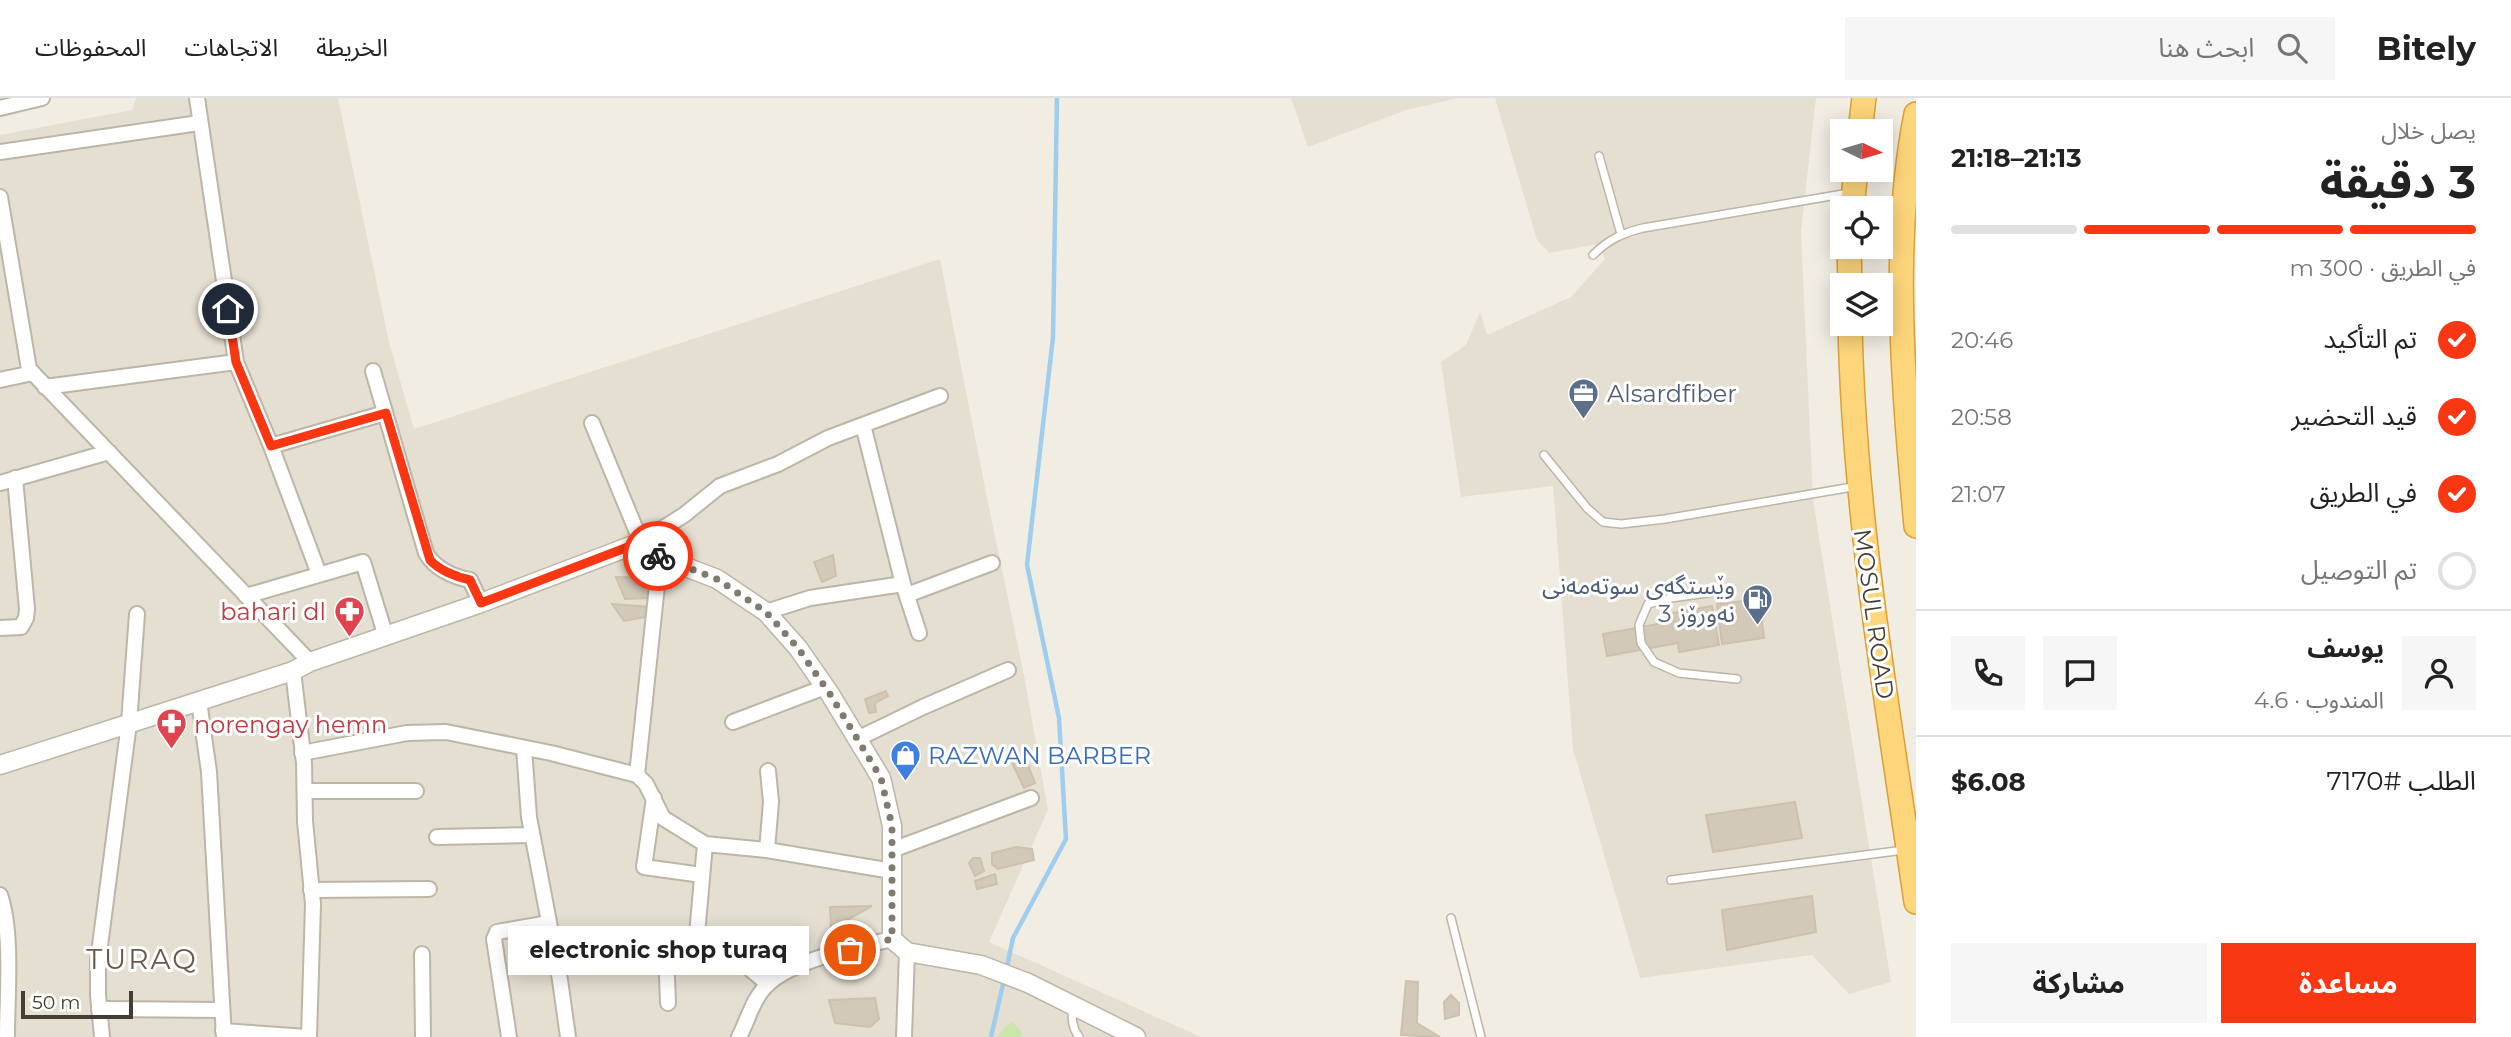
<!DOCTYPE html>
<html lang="ar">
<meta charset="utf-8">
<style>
:root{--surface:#fff;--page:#f6f6f6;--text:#222;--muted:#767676;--line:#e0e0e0;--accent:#f93713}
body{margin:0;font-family:Montserrat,"Noto Sans Arabic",sans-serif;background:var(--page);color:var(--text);direction:rtl;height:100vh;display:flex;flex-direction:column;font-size:26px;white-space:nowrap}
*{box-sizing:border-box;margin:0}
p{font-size:23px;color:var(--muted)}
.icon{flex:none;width:38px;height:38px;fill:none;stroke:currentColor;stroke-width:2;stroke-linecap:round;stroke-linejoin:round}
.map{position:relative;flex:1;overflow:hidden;direction:ltr}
.side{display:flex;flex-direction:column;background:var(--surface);width:595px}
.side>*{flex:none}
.needle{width:46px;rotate:95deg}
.buttons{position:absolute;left:1830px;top:21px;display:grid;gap:14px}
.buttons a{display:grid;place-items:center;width:63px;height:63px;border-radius:0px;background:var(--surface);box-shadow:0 4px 18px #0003;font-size:35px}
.scale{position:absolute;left:21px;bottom:18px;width:112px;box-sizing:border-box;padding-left:7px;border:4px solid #433d33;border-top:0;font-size:19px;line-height:24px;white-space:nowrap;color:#433d33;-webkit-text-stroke:5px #fff;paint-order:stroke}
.pin{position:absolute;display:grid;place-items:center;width:60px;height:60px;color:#fff;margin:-30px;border:4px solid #fff;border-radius:50%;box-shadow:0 2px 7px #0007}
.courier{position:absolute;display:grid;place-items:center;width:70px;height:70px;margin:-35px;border:5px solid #f93713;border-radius:50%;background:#fff;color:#222;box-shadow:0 2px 9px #0007}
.bubble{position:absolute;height:49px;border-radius:0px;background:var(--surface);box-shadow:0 4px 18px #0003;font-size:23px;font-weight:700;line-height:49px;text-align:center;direction:rtl}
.overview em{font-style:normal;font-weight:700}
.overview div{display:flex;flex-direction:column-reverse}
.overview{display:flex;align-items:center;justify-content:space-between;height:119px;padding:0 35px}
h1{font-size:46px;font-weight:700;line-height:52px}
.bar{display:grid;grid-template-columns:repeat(4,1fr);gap:10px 7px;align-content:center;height:84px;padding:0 35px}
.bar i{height:9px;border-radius:5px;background:var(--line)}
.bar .on{background:var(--accent)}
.bar p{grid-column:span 4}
.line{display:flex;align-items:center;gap:18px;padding:0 35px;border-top:2px solid var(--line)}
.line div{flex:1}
.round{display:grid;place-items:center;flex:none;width:74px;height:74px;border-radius:0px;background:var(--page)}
ol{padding:0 35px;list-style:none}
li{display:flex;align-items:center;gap:21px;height:77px}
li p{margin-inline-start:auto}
li .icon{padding:7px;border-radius:50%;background:var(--accent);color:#fff;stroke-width:4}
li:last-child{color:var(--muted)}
li i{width:38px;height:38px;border:4px solid var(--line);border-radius:50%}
.button{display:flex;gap:14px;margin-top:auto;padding:14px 35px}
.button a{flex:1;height:80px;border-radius:0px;background:var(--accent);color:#fff;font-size:28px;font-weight:700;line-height:80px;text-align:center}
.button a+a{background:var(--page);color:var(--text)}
header{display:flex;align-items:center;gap:42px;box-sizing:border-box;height:98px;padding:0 35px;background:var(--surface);border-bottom:2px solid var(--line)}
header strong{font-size:33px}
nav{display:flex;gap:38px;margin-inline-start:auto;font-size:24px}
.search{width:490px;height:63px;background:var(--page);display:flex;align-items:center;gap:18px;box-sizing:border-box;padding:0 24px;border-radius:0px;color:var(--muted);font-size:26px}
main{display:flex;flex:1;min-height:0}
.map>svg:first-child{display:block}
</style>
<header>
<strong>Bitely</strong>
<div class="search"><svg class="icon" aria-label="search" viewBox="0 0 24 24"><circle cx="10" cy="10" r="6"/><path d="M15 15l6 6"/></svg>ابحث هنا</div>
<nav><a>الخريطة</a><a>الاتجاهات</a><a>المحفوظات</a></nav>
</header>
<main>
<section class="side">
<div class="overview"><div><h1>3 دقيقة</h1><p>يصل خلال</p></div><em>21:13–21:18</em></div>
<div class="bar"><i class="on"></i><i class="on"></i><i class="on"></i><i></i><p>في الطريق · 300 m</p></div>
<ol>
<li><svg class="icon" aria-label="check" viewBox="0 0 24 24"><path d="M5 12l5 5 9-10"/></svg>تم التأكيد<p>20:46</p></li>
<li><svg class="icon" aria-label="check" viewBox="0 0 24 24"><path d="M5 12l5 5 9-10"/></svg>قيد التحضير<p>20:58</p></li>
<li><svg class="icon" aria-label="check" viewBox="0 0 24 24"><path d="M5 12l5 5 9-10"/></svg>في الطريق<p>21:07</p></li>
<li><i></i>تم التوصيل</li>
</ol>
<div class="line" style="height:126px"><a class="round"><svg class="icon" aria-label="person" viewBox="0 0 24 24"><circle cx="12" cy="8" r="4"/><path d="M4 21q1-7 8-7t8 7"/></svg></a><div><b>يوسف</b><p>المندوب · 4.6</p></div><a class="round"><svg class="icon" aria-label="chat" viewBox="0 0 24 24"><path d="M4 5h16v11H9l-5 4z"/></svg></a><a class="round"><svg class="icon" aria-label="phone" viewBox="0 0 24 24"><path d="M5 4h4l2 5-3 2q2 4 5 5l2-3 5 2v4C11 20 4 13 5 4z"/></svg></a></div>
<div class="line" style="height:91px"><div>الطلب #7170</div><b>$6.08</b></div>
<div class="button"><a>مساعدة</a><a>مشاركة</a></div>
</section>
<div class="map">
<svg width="1916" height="939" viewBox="0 0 1916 939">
<rect width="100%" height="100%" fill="#f1ede3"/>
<g fill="#e5dfd1">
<path d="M136 0H338L389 244 414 331 940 161 986 395 1024 577 1048 712 989 844 1201 939H0V37L132 12Z"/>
<path d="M1291 0H1458L1406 12 1308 49Z"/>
<path d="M1495 0H1816L1801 134 1813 402 1891 884 1849 896 1812 857 1640 880 1573 651 1553 388 1461 399 1441 264 1466 247 1480 214 1487 237 1571 199 1605 161 1598 146 1549 155 1537 142Z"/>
</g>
<path fill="#cbe6ab" d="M1012 924 1021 933 1022 939H998L1005 929Z"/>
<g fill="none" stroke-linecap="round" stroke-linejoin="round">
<g stroke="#9ecdef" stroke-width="4.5">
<path d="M1006 873 1013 840 1066 741 1059 620 1027 467 1053 239 1057 0"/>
<path d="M991 939 1004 882"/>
</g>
</g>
<g fill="#d3c9b9" stroke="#cec1ac" stroke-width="2">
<path d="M833 457 836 478 822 484 814 464Z"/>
<path d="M616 479 649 480 650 500 625 501Z"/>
<path d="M1759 501 1764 540 1722 546 1717 506Z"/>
<path d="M612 506 651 509V518L624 523Z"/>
<path d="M1712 508 1719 547 1679 554 1678 545 1607 558 1603 536 1674 523 1672 515Z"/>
<path d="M886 593 888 598 875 605 876 614 869 615 865 601Z"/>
<path d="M1025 660 1035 685 1024 690 1012 665Z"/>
<path d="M1795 704 1802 740 1713 754 1706 717Z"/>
<path d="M1016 749 1032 751 1034 762 998 771 992 766V755Z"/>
<path d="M973 760H980L984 773 975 778 969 765Z"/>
<path d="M995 776 997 786 977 791 975 783Z"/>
<path d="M1812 798 1816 834 1727 852 1722 812Z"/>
<path d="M872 808 831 831 830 809Z"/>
<path d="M1406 883 1418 884 1417 925 1440 939 1401 937Z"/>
<path d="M1451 897 1459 905V917L1445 921 1444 904Z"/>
<path d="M875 900 879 921 870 929 835 925 829 902Z"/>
</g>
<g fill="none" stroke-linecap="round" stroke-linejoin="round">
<defs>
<g id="service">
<path d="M1599 58 1621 136"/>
<path d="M1593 157C1608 142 1622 135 1643 130L1849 95"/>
<path d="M1544 357 1587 410 1603 424 1621 426 1665 421 1858 388"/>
<path d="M1714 494 1671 500 1648 506 1639 527 1641 545 1654 564 1679 575 1737 581"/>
<path d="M1671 782 1904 752"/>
<path d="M1451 820 1481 939"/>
<path d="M1072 910C1072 921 1072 930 1079 939"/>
</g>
<g id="minor">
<path d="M197 0 236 264 271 348 319 476"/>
<path d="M0 10 42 0"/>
<path d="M0 54 199 25"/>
<path d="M0 99 29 271 310 564"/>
<path d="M373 273 426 455C434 470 453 479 470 482L481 505"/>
<path d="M0 282 33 275"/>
<path d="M45 289 236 264"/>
<path d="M592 325 641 444 684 417 720 388 778 366 828 340 940 298"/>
<path d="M863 327 903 486 919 535"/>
<path d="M271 348 385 315"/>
<path d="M0 385 109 354"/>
<path d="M907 497 992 465"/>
<path d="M246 498 363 464 386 539"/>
<path d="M766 514 810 500 903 486"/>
<path d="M0 530 21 529 26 520 27 511 15 380"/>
<path d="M293 573 304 665 305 723 313 806 309 939"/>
<path d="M199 603 209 674 224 939"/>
<path d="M733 624 825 589"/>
<path d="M857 641 923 609 1008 572"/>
<path d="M524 650 529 719 560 882 568 939"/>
<path d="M302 655 407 635 446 634 551 655 637 677 646 686 663 720 705 746 767 752 892 773"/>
<path d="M637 677 660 459"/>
<path d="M305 693H416"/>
<path d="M654 700 644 769 702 777"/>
<path d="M437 739 532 737"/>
<path d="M767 752 771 704 768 673"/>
<path d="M892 752 1031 700"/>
<path d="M311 792 429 791"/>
<path d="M0 797C13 835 7 898 7 939"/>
<path d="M696 848 705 746"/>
<path d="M422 856 423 939"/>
<path d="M668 905 666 854C721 842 727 852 768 886"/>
<path d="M99 911 222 912"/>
<path d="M223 933 307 939"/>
<path d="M102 939 98 897V863L129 625 137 516"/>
<path d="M509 939 494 841 497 834 549 825"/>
<path d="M739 939C748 922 753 900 768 886 793 862 858 849 892 841"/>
<path d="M904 939 907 854"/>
</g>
<path id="tertiary" d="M0 667 293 573 310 564 481 505 641 444 660 459 717 481 766 514 798 550 830 596 881 680 892 728V841L907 854 981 867 1028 885 1136 939"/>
<g id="trunk">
<path d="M1916 16C1890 146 1904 296 1916 428"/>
<path d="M1860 33 1864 0"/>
<path d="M1852 110 1856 72"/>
<path d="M1849 149 1850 187"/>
<path d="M1850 226C1854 420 1888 611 1916 804"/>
</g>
</defs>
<use href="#service" stroke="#bdb5a6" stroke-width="10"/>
<use href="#minor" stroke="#bdb5a6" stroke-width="18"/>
<use href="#tertiary" stroke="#bdb5a6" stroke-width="21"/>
<use href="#trunk" stroke="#dc9f33" stroke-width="26"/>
<use href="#service" stroke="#fff" stroke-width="7"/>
<use href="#minor" stroke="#fff" stroke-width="14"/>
<use href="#tertiary" stroke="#fff" stroke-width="18"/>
<use href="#trunk" stroke="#fdd57a" stroke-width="23"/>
</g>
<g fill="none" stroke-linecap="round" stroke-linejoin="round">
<path stroke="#807b71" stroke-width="7" stroke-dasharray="0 12.6" d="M658 458 717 481 766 514 798 550 830 596 881 680 892 728V841L850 852"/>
<path stroke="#f93713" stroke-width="9" d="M228 211 236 264 271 348 386 315 430 462C439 472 456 479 470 482L481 505 641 444 658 458"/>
</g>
<defs>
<symbol id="office-pin" viewBox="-11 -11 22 30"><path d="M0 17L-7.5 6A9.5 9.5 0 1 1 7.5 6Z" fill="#5c6f8a" stroke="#fff"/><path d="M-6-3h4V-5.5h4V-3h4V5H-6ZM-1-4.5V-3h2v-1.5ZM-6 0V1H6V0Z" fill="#fff"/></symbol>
<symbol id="fuel-pin" viewBox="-11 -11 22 30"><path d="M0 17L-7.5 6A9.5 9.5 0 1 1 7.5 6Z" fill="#5c6f8a" stroke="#fff"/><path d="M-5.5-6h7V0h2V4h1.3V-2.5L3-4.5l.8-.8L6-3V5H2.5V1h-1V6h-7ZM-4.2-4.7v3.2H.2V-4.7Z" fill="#fff"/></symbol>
<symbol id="pharmacy-pin" viewBox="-11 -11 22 30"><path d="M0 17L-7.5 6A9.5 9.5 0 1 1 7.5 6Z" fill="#e0444e" stroke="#fff"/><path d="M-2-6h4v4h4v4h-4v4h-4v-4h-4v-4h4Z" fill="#fff"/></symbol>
<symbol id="shop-pin" viewBox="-11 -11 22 30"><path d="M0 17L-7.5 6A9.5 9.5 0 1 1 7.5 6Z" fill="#3f7fe0" stroke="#fff"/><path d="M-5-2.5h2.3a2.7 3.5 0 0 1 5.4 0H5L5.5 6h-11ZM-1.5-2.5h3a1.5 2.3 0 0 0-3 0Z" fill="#fff"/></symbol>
</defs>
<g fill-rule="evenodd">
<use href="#office-pin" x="1566" y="278" width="35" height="47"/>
<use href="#fuel-pin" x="1740" y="484" width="35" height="47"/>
<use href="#pharmacy-pin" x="332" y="496" width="35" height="47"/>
<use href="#pharmacy-pin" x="154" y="608" width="35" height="47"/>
<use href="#shop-pin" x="888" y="640" width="35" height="47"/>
</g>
<g text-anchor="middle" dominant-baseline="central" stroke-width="6" stroke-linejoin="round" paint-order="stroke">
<g font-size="24" fill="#4e5e75" stroke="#fff" text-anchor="start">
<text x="1607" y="295">Alsardfiber</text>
<text x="1735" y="487" text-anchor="end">وێستگەی سوتەمەنی<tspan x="1735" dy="28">نەورۆز 3</tspan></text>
</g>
<g font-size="24" fill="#be3a42" stroke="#fff" text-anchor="end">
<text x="326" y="513">bahari dl</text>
<text x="194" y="626" text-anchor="start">norengay hemn</text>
</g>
<g font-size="24" fill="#433d33" stroke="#fff">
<text transform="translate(1874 516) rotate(82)">MOSUL ROAD</text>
</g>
<g font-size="24" fill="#366cbe" stroke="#fff" text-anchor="start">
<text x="928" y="657">RAZWAN BARBER</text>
</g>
<g font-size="28" letter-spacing="2" fill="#665b4b" stroke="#fff">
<text x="142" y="861">TURAQ</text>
</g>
</g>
</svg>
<div class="buttons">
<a><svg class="needle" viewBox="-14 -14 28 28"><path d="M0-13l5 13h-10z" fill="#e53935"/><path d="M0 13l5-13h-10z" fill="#767676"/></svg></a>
<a><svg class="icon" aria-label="locate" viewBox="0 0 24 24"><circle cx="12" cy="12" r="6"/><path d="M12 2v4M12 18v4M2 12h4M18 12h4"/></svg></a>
<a><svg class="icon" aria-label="layers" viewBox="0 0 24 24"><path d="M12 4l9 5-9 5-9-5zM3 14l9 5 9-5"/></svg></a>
</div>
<div class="scale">50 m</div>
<div class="pin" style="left:850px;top:852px;background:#ea580c"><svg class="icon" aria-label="bag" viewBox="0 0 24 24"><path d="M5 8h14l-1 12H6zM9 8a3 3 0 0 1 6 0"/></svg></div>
<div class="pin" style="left:228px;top:211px;background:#1f2937"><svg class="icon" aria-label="home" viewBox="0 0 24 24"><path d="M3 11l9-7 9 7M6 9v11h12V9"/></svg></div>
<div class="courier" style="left:658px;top:458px"><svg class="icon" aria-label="bike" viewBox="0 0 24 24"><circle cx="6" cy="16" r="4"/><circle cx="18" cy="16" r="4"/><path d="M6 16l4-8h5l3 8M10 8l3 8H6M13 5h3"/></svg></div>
<div class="bubble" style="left:508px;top:828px;width:301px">electronic shop turaq</div>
</div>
</main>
